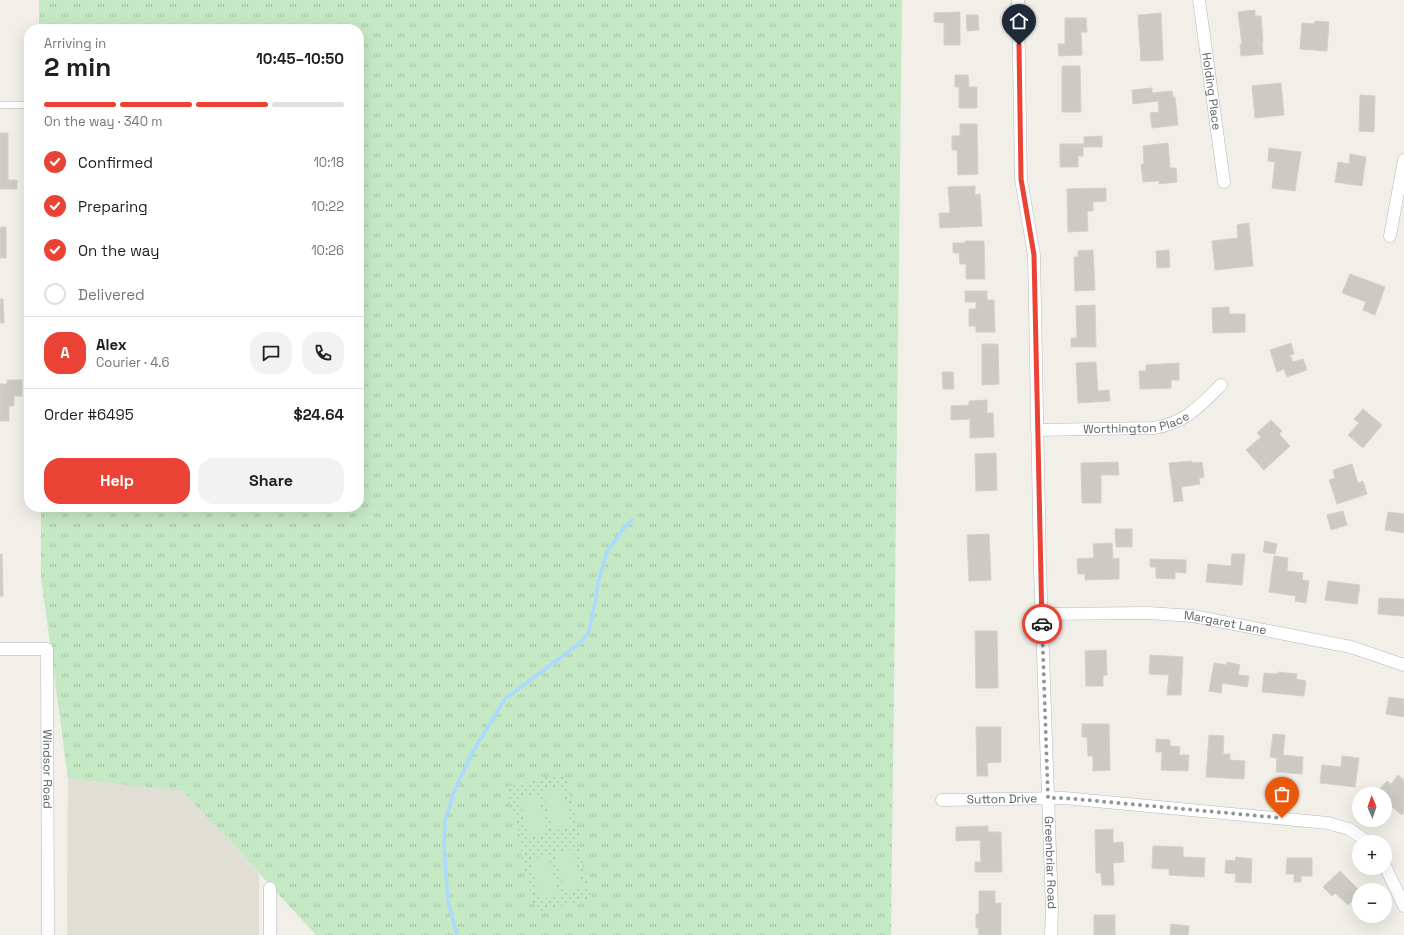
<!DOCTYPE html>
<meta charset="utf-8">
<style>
:root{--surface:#fff;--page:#f2f2f2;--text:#202124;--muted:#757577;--line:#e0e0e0;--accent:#ea4335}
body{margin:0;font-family:"Space Grotesk",sans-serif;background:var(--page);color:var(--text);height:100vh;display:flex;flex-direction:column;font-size:15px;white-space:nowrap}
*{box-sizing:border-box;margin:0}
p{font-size:13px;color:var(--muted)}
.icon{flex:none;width:22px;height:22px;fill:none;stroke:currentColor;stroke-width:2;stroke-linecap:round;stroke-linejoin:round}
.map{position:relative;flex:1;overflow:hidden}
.sheet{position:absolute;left:24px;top:24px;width:340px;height:488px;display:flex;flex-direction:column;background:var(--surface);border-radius:16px;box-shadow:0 4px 16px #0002}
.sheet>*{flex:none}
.needle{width:26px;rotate:358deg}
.controls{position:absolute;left:1352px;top:787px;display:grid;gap:8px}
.controls a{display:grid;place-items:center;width:40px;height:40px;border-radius:50%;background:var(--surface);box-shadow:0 4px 16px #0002;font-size:20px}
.pin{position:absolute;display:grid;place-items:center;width:34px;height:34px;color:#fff;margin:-41px -17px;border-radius:50% 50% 50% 0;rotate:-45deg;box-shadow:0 0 4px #0007}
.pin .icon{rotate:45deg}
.courier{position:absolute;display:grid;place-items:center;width:40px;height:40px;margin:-20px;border:3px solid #ea4335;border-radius:50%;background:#fff;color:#222;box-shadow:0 1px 5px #0007}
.overview em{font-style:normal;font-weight:700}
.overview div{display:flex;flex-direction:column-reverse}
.overview{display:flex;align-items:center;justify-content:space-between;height:68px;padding:0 20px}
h1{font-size:26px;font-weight:700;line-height:30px}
.bar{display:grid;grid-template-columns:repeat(4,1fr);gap:6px 4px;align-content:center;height:48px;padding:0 20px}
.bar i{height:5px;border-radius:3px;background:var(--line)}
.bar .selected{background:var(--accent)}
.bar p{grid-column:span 4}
.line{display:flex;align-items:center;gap:10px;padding:0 20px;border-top:1px solid var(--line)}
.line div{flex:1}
.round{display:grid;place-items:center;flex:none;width:42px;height:42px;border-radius:16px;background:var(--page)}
ol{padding:0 20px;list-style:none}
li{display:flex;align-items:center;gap:12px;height:44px}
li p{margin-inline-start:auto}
li .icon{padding:4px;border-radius:50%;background:var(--accent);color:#fff;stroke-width:4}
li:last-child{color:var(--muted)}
li i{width:22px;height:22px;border:2px solid var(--line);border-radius:50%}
.primary-button{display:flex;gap:8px;margin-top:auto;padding:8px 20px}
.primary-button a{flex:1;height:46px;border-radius:16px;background:var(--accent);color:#fff;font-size:16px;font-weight:700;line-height:46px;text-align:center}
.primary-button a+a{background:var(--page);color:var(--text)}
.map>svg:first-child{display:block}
</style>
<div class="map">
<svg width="1404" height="935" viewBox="0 0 1404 935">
<defs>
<pattern id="grass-tufts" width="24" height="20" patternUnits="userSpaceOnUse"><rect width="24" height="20" fill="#c5e8c5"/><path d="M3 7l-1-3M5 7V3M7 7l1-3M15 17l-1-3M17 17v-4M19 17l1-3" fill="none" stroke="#a3c0a4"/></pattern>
<pattern id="park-dots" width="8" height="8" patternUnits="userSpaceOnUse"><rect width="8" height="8" fill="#c5e8c5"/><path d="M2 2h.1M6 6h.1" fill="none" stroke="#a3c0a4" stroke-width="1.8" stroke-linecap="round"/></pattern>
</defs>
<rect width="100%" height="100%" fill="#f1efe8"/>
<path fill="#e1ded6" d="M68 778 183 790 259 874V935H67Z"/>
<path fill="url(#grass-tufts)" d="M39 0H902L891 935H316L183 791 68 778 41 577V507H359V29H39Z"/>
<path fill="url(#park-dots)" d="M565 773 581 835 576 837 592 898 536 913 520 851 523 850 507 787Z"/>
<g fill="#c5e8c5">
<path d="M561 786 572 826 553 831 543 791Z"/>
<path d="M537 793 548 833 529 838 519 798Z"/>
<path d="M573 849 583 888 565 893 554 853Z"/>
<path d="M548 855 559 895 540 900 530 860Z"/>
</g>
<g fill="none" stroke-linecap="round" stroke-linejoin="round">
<path stroke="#aadaff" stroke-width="3.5" d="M457 935 448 901 444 847 445 821 454 792 472 753 505 699 580 643 588 634 595 603 598 582 607 552 626 525 632 520"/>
</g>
<g fill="#cccac5" stroke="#d6d1c6">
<path d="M1255 10V16H1261L1263 42H1262L1263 54 1241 56 1240 44H1242L1238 12Z"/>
<path d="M960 12V45H944V23L934 22V13Z"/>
<path d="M1161 13 1163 60 1141 61 1138 15Z"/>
<path d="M966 15H978L979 30 967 31Z"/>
<path d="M1065 18H1086L1087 32H1081L1082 55 1059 56 1058 44H1065Z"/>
<path d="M1315 21 1329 22 1327 51 1300 49 1302 23 1314 24Z"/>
<path d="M1062 66H1080L1081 112H1062Z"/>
<path d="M955 75H968L969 87H977V108H959V87H955Z"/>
<path d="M1281 83 1284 115 1255 118 1252 86Z"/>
<path d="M1152 88V93L1172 91 1173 97H1175L1178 125 1152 128 1150 113 1159 112 1158 101 1133 104 1132 90Z"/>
<path d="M1360 95 1375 96 1374 132 1359 131Z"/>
<path d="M960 124H977L978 174 958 175 957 150H952V136H960Z"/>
<path d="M0 133H8V180H17V189H0Z"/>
<path d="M1102 136V147H1083V156H1078V167H1060V144H1084V137Z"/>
<path d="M1168 143 1170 168H1176L1177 182 1159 184V181L1143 182 1141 164H1144L1143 146Z"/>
<path d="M1269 148 1301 152 1295 191 1272 188 1275 162 1268 161Z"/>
<path d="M1350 154 1366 157 1362 186 1335 182 1338 162 1349 164Z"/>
<path d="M975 186V195L980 194 982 226 940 228 939 213H950L948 187Z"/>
<path d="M1106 188V201L1093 202V211H1087L1088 231 1068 232 1067 189Z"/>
<path d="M1249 223 1253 266 1215 270 1212 241 1238 238 1237 225Z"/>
<rect x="0" y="227" width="6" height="31"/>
<path d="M965 241H984L985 279H966V264H960L959 253H953V243H965Z"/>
<path d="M1093 250 1095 290 1075 291 1074 257H1078V251Z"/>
<path d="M1169 250 1170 267 1157 268 1156 251Z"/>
<path d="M1350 274 1385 287 1375 315 1363 310 1366 302 1342 293Z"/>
<path d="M965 291H987V300H994L995 332H976V326H969V309H976V302H965Z"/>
<path d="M0 299H3L4 323H0Z"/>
<path d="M1095 305 1096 347H1071V338H1077L1076 306Z"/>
<path d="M1229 307V314H1245V332L1213 333 1212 308Z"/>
<path d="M1291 343 1294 354 1290 355 1293 362 1303 359 1307 370 1287 377 1284 369 1277 372 1270 350Z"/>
<path d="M982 344H998L999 384 982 385Z"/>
<path d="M1096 362 1098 391 1109 390 1110 401 1078 403 1076 363Z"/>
<path d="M1179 363V380H1171V388L1140 389 1139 371H1146V365Z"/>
<path d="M942 372H953L954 389H943Z"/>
<path d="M7 380H22V396H14V406H9V421H0V384H7Z"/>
<path d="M987 400V413H993L994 437 970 438V419L951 420V406L969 405V401Z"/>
<path d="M1363 409 1382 425 1363 448 1348 435 1359 423 1354 419Z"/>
<path d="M1271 420 1282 431 1279 434 1290 446 1264 470 1246 450 1261 437 1257 433Z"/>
<path d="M996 453 997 490 976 491 975 454Z"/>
<path d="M1192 461V463L1202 462 1204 477 1199 478 1200 484 1181 487 1183 501 1174 502 1169 463Z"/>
<path d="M1118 462 1119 475H1101V503H1082L1081 463Z"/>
<path d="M1352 464 1358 483 1363 481 1367 494 1337 504 1329 480 1335 478 1333 470Z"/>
<path d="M1343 511 1347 525 1331 530 1327 515Z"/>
<path d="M1388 512 1404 514V533L1385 530Z"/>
<path d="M1115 529H1132V547H1116Z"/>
<path d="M989 534 991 580 969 581 967 535Z"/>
<path d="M1265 541 1277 544 1275 554 1263 552Z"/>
<path d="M1112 543 1113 559 1119 558V579L1085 580V574H1078L1077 559 1094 558 1093 544Z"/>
<path d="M0 554H2L3 596H0Z"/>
<path d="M1232 554H1245L1242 585 1206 582 1208 564 1231 566Z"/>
<path d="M1274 556 1288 558 1287 571 1303 573 1302 580 1309 581 1306 603 1295 601 1296 596 1269 592Z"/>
<path d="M1150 559 1186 560V573L1175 572V579L1156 578V567H1150Z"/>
<path d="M1328 581 1360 585 1357 604 1325 600Z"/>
<path d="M1379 598 1404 599V616L1378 614Z"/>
<path d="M975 631H997L998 688H976Z"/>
<path d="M1106 650 1107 675H1103V686H1086L1085 651Z"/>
<path d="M1150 655 1183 657 1181 695H1167L1169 675 1149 674Z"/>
<path d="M1227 662 1240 665 1238 675 1249 676 1247 687 1222 683 1221 693 1209 691 1214 663 1227 665Z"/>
<path d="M1278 672 1297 674 1296 679 1306 681 1304 696 1262 692 1264 673 1278 674Z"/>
<path d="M1389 697 1404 699V717L1386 714Z"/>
<path d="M1082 724H1109L1110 770 1093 771V756H1088L1087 737H1082Z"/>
<path d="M976 727H1001V762L987 763 988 776H977Z"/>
<path d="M1273 734 1285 735 1283 755 1303 757 1302 774 1276 772 1277 758 1270 757Z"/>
<path d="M1209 735 1224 736 1223 754H1230V760L1245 761 1244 779 1206 777Z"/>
<path d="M1156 739 1170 740V746L1180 747 1179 755H1189L1188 771 1161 770 1162 752H1156Z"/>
<path d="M1342 756 1359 758 1355 787 1320 783 1322 765 1341 767Z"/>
<path d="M1398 775 1404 780V812L1402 815 1385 801V794L1376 793 1387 781 1391 784Z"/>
<path d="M988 826V832H1001L1002 872H975V862H981L980 840 956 841V827Z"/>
<path d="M1113 829V843L1123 842 1124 862 1113 863 1114 885H1102L1101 873H1096L1095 830Z"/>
<path d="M1153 846 1183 847V857L1205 858 1204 877 1169 875V869L1152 868Z"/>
<path d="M1236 857 1252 859 1251 883 1235 882 1236 874 1225 873 1226 860 1235 861Z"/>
<path d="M1287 858H1312V876H1301V882H1294V874H1286Z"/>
<path d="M1340 871 1359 890V894L1348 905 1335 893 1332 896 1323 887Z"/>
<path d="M979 891H995V903H1001V935H978L979 928H976V914H979Z"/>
<rect x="1094" y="915" width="21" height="20"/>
<path d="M1171 924 1189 926 1188 935H1170Z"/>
</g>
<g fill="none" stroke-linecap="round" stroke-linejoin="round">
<defs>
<path id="service" d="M0 105H29"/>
<g id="minor">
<path id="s1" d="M1018 0 1021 179 1034 255 1040 569 1052 909 1051 935"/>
<path id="s2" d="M1199 0 1224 182"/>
<path d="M1390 236 1404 160"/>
<path id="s3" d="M1037 430 1153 428C1184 424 1200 406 1221 385"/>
<path id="s4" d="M1042 614 1149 613 1193 616 1351 647 1404 665"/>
<path id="s5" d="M0 649H47L48 935"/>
<path id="s6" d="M942 800 1064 798 1328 823 1349 829 1368 842"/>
<path d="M1385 866 1404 906"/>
<path d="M270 935V888"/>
</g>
</defs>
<use href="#service" stroke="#b5b8bc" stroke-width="7"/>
<use href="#minor" stroke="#b5b8bc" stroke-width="13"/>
<use href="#service" stroke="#fff" stroke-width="6"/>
<use href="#minor" stroke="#fff" stroke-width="12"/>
</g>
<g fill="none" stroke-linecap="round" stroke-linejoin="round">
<path stroke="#929495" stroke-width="4" stroke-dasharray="0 7.2" d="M1042 624 1048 798H1064L1282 818"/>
<path stroke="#ea4335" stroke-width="5" d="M1019 45 1021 179 1034 255 1042 624"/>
</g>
<g text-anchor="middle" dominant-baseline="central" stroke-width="4" stroke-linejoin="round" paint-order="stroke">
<g font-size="12" fill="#5f6368" stroke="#fff">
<text stroke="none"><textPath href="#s2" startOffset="92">Holding Place</textPath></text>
<text stroke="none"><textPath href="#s3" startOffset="100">Worthington Place</textPath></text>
<text stroke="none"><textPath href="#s4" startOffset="184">Margaret Lane</textPath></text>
<text stroke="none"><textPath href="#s5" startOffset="167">Windsor Road</textPath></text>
<text stroke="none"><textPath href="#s6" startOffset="60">Sutton Drive</textPath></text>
<text stroke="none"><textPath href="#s1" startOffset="864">Greenbriar Road</textPath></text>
</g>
</g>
</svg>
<div class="controls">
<a><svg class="needle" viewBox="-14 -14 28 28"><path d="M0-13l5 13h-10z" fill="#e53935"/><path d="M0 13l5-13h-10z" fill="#757577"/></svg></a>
<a>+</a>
<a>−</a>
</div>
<div class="pin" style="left:1282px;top:818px;background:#ea580c"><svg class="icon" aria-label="bag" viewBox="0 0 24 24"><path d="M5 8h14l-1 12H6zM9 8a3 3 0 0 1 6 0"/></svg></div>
<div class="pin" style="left:1019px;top:45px;background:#1f2937"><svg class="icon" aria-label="home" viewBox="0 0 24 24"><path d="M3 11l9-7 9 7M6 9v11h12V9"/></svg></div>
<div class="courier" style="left:1042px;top:624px"><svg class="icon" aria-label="car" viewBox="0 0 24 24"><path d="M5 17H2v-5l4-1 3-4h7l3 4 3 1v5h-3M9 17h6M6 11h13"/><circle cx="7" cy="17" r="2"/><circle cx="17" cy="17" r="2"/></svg></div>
<section class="sheet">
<div class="overview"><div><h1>2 min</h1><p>Arriving in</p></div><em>10:45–10:50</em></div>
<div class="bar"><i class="selected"></i><i class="selected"></i><i class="selected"></i><i></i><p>On the way · 340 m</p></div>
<ol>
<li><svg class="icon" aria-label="check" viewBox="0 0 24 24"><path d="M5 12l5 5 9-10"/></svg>Confirmed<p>10:18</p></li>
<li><svg class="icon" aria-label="check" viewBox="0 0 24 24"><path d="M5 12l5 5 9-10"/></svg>Preparing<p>10:22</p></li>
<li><svg class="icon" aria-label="check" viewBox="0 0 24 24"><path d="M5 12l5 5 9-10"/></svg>On the way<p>10:26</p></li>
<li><i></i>Delivered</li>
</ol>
<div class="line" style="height:72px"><b class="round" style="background:var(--accent);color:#fff">A</b><div><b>Alex</b><p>Courier · 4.6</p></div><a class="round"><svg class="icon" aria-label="chat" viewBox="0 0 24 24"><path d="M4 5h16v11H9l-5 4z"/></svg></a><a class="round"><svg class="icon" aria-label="phone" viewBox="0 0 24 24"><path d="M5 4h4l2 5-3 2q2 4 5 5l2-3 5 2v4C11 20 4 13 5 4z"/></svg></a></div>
<div class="line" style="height:52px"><div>Order #6495</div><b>$24.64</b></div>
<div class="primary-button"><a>Help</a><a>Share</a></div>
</section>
</div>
